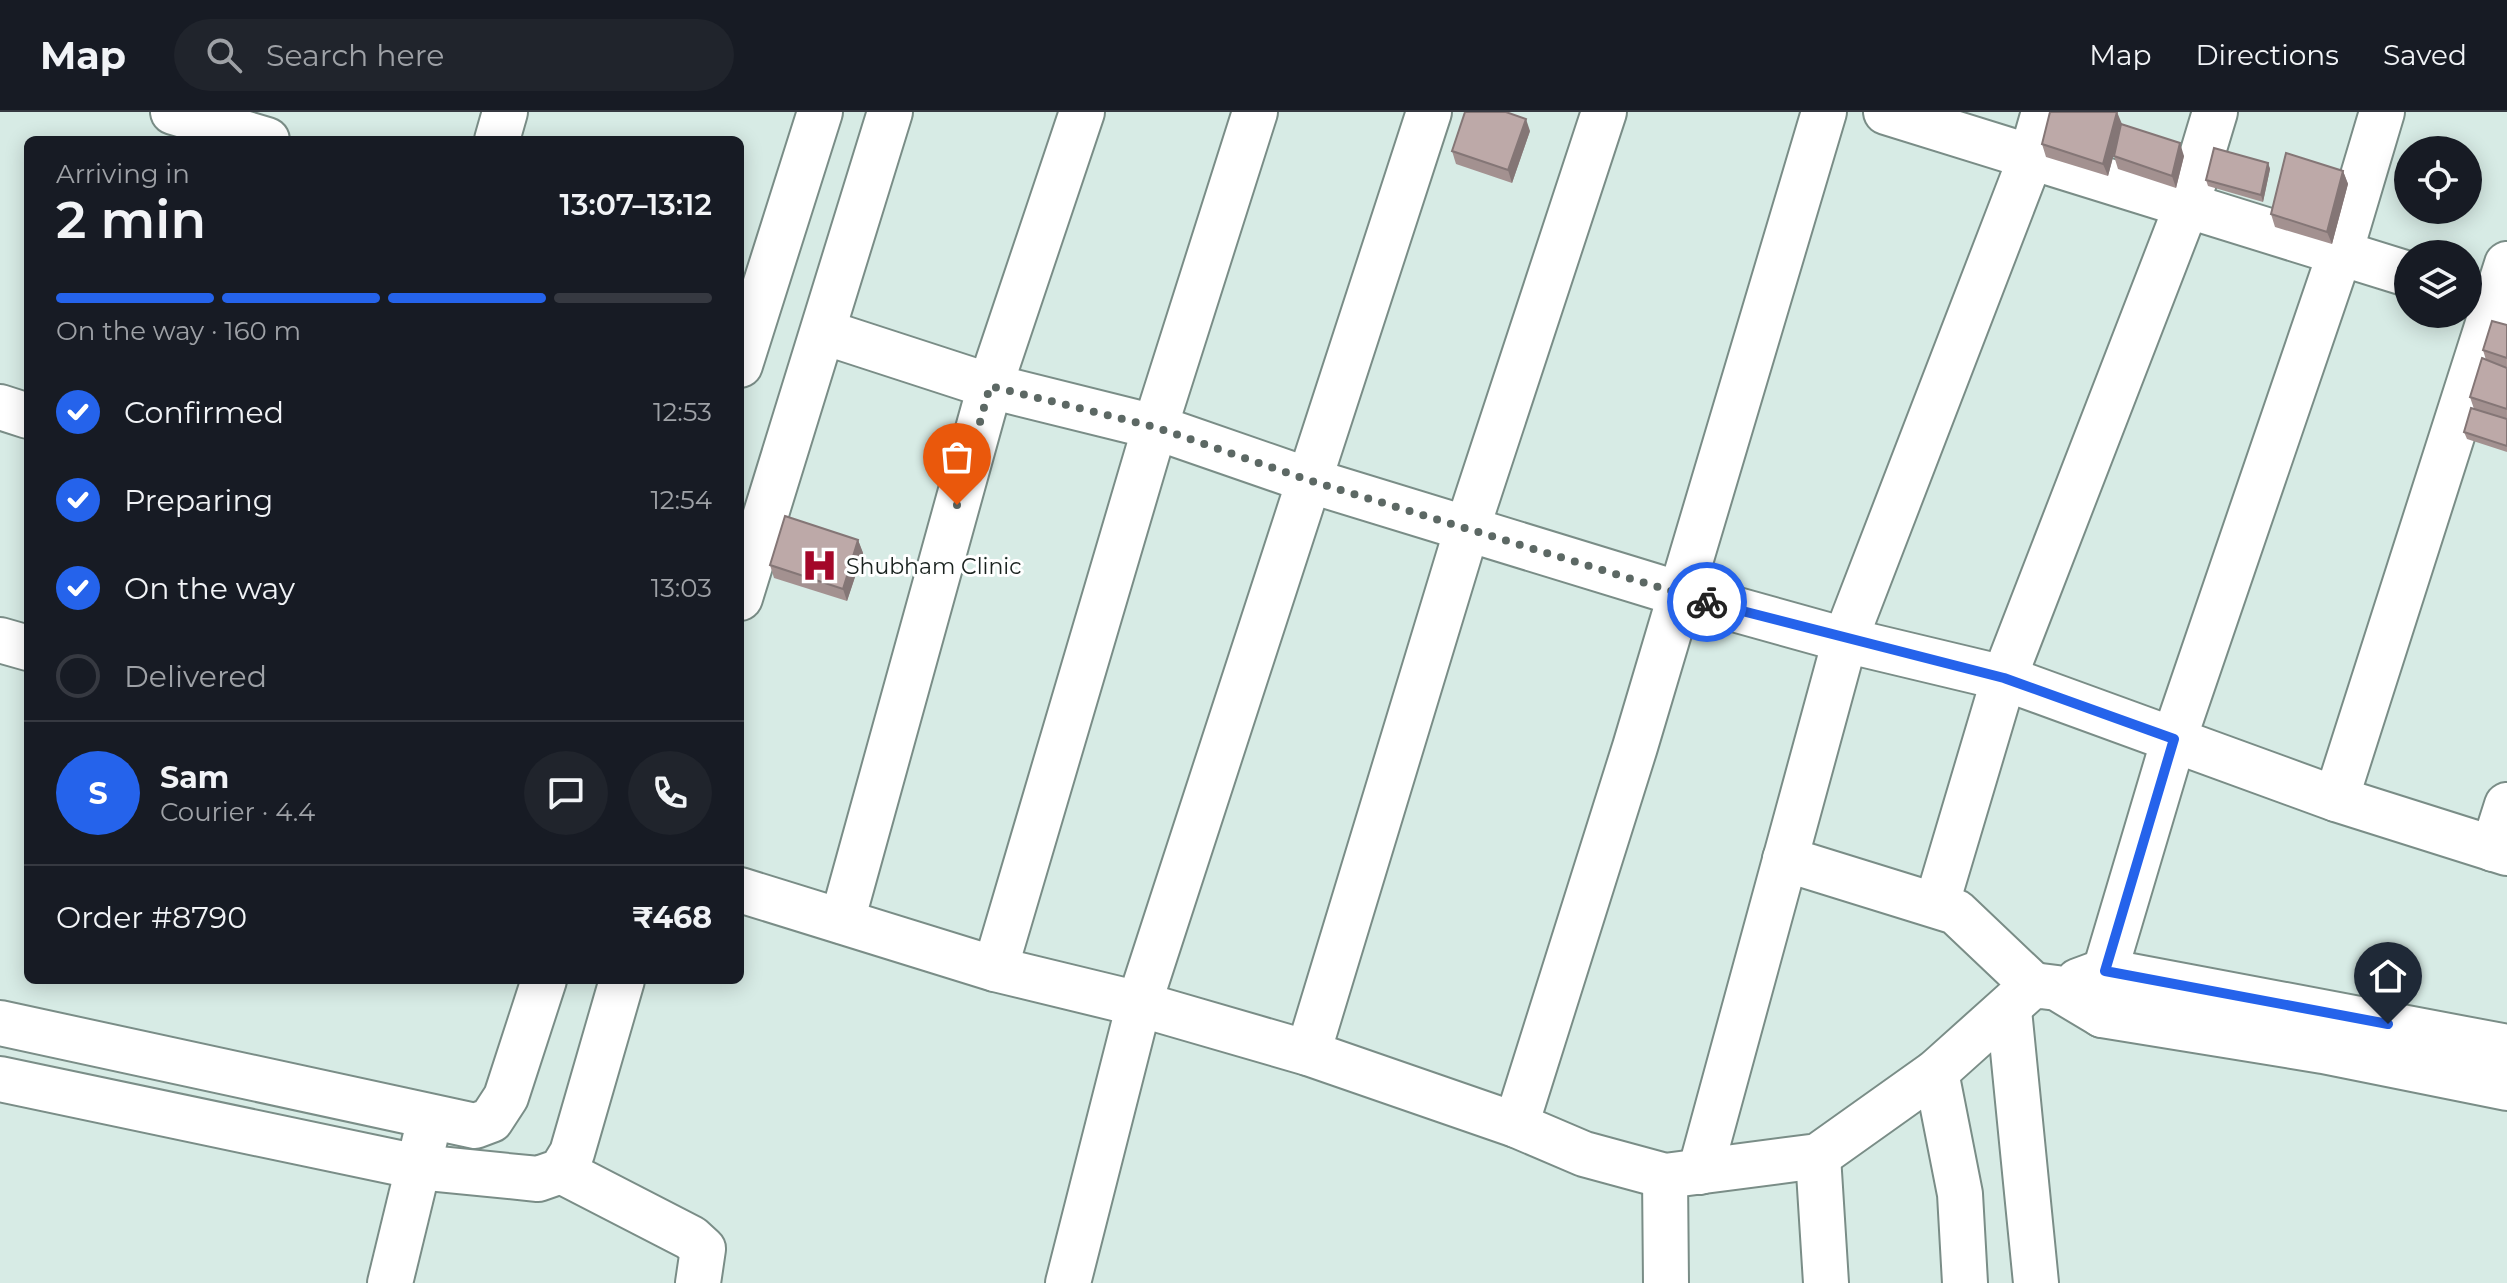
<!DOCTYPE html>
<meta charset="utf-8">
<style>
:root{--surface:#171b24;--page:#20242c;--text:#f1f3f6;--muted:#9ea1a6;--line:#363941;--accent:#2563eb}
body{margin:0;font-family:Montserrat,sans-serif;background:var(--page);color:var(--text);height:100vh;display:flex;flex-direction:column;font-size:30px;white-space:nowrap}
*{box-sizing:border-box;margin:0}
p{font-size:26px;color:var(--muted)}
.icon{flex:none;width:44px;height:44px;fill:none;stroke:currentColor;stroke-width:2;stroke-linecap:round;stroke-linejoin:round}
.map{position:relative;flex:1;overflow:hidden}
.details{position:absolute;left:24px;top:24px;width:720px;height:848px;display:flex;flex-direction:column;background:var(--surface);border-radius:12px;box-shadow:0 4px 20px #0003}
.details>*{flex:none}
.tools{position:absolute;left:2394px;top:24px;display:grid;gap:16px}
.tools a{display:grid;place-items:center;width:88px;height:88px;border-radius:50%;background:var(--surface);box-shadow:0 4px 20px #0003;font-size:40px}
.pin{position:absolute;display:grid;place-items:center;width:68px;height:68px;color:#fff;margin:-82px -34px;border-radius:50% 50% 50% 0;rotate:-45deg;box-shadow:0 0 8px #0007}
.pin .icon{rotate:45deg}
.courier{position:absolute;display:grid;place-items:center;width:80px;height:80px;margin:-40px;border:6px solid #2563eb;border-radius:50%;background:#fff;color:#222;box-shadow:0 2px 10px #0007}
.overview em{font-style:normal;font-weight:600}
.overview div{display:flex;flex-direction:column-reverse}
.overview{display:flex;align-items:center;justify-content:space-between;height:136px;padding:0 32px}
h1{font-size:52px;font-weight:600;line-height:60px}
.bar{display:grid;grid-template-columns:repeat(4,1fr);gap:12px 8px;align-content:center;height:96px;padding:0 32px}
.bar i{height:10px;border-radius:6px;background:var(--line)}
.bar .on{background:var(--accent)}
.bar p{grid-column:span 4}
.line{display:flex;align-items:center;gap:20px;padding:0 32px;border-top:2px solid var(--line)}
.line div{flex:1}
.round{display:grid;place-items:center;flex:none;width:84px;height:84px;border-radius:42px;background:var(--page)}
ol{padding:0 32px;list-style:none}
li{display:flex;align-items:center;gap:24px;height:88px}
li p{margin-inline-start:auto}
li .icon{padding:8px;border-radius:50%;background:var(--accent);color:#fff;stroke-width:4}
li:last-child{color:var(--muted)}
li i{width:44px;height:44px;border:4px solid var(--line);border-radius:50%}
header{display:flex;align-items:center;gap:48px;box-sizing:border-box;height:112px;padding:0 40px;background:var(--surface);border-bottom:2px solid var(--line)}
header strong{font-size:38px}
nav{display:flex;gap:44px;margin-inline-start:auto;font-size:28px}
.search{width:560px;height:72px;background:var(--page);display:flex;align-items:center;gap:20px;box-sizing:border-box;padding:0 28px;border-radius:44px;color:var(--muted);font-size:30px}
.map>svg:first-child{display:block}
</style>
<header>
<strong>Map</strong>
<div class="search"><svg class="icon" aria-label="search" viewBox="0 0 24 24"><circle cx="10" cy="10" r="6"/><path d="M15 15l6 6"/></svg>Search here</div>
<nav><a>Map</a><a>Directions</a><a>Saved</a></nav>
</header>
<div class="map">
<svg width="2507" height="1171" viewBox="0 0 2507 1171">
<rect width="100%" height="100%" fill="#d7ebe5"/>
<g fill="none" stroke-linecap="round" stroke-linejoin="round">
<defs>
<g id="minor">
<path d="M173 0 267 28"/>
<path d="M1886 0 2408 162"/>
<path d="M497 28 505 0"/>
<path d="M824 220 990 274 1155 315 1308 368 1680 482 1845 528 2004 566 2336 687 2507 741"/>
<path d="M740 253 820 0"/>
<path d="M0 295 28 304"/>
<path d="M740 486 890 0"/>
<path d="M0 528 28 536"/>
<path d="M2336 687 2507 152"/>
<path d="M2493 737 2507 693"/>
<path d="M1785 747 1956 800 2033 873"/>
<path d="M740 778 995 857 1139 892 1308 941 1516 1013 1584 1042 1665 1064 1818 1044 1936 960 2033 873 2057 876 2102 903 2323 939 2507 976"/>
<path d="M1937 791 2004 566 2187 93 2215 0"/>
<path d="M842 809 990 274 1082 0"/>
<path d="M995 857 1155 315 1255 0"/>
<path d="M2078 869 2105 859 2507 935"/>
<path d="M2009 898 2036 1171"/>
<path d="M2102 903 2105 859 2174 627 2340 141 2382 0"/>
<path d="M0 911 475 1014 491 1008 506 985 544 868"/>
<path d="M1308 941 1467 417 1604 0"/>
<path d="M1936 960 1960 1082 1965 1171"/>
<path d="M0 967 418 1055 538 1067 561 1059 572 1041 622 868"/>
<path d="M1516 1013 1635 635 1824 0"/>
<path d="M1818 1044 1826 1171"/>
<path d="M561 1059 691 1126 703 1137 698 1171"/>
<path d="M1700 1060 1845 528 2031 45 2044 0"/>
<path d="M1665 1064 1666 1171"/>
<path d="M390 1171 425 1027"/>
<path d="M1068 1171 1139 892 1429 0"/>
</g>
</defs>
<use href="#minor" stroke="#7a8d87" stroke-width="48"/>
<use href="#minor" stroke="#fff" stroke-width="44"/>
</g>
<g fill="#a39190">
<path d="M2122 12 2184 44 2176 76 2118 57 2114 44 2119 22 2108 64 2046 45 2042 32Z"/>
<path d="M1530 19 1512 71 1456 52 1452 39Z"/>
<path d="M2268 51 2270 57 2263 90 2208 74 2206 68Z"/>
<path d="M2343 59 2348 72 2332 132 2275 115 2271 102Z"/>
<path d="M2507 213V340L2467 327 2464 320 2474 297 2470 285 2486 248 2483 238Z"/>
<path d="M858 428 863 441 847 489 774 466 770 453Z"/>
</g>
<g fill="#847676">
<path d="M2117 0 2122 12 2108 64 2103 52Z"/>
<path d="M1526 7 1530 19 1512 71 1508 58Z"/>
<path d="M2180 31 2184 44 2176 76 2172 64Z"/>
<path d="M2268 51 2270 57 2263 90 2261 83Z"/>
<path d="M2343 59 2348 72 2332 132 2327 120Z"/>
<path d="M858 428 863 441 847 489 843 477Z"/>
</g>
<g fill="#bda9a8" stroke="#847676" stroke-width="2">
<path d="M1465 0H1506L1526 7 1508 58 1452 39Z"/>
<path d="M2050 0H2117L2103 52 2042 32Z"/>
<path d="M2121 12 2180 31 2172 64 2114 44Z"/>
<path d="M2214 36 2268 51 2261 83 2206 68Z"/>
<path d="M2286 41 2343 59 2327 120 2271 102Z"/>
<path d="M2492 209 2507 213V246L2483 238Z"/>
<path d="M2482 246 2507 256V297L2470 285Z"/>
<path d="M2471 296 2507 307V334L2464 320Z"/>
<path d="M785 404 858 428 843 477 770 453Z"/>
</g>
<g fill="none" stroke-linecap="round" stroke-linejoin="round">
<path stroke="#5c6864" stroke-width="8" stroke-dasharray="0 14.4" d="M957 393 990 274 1155 315 1308 368 1707 490"/>
<path stroke="#2563eb" stroke-width="10" d="M1707 490 2004 566 2174 627 2105 859 2388 912"/>
</g>
<defs>
<symbol id="hospital-bare" viewBox="-9 -9 18 18"><path d="M-5-5h3v3.5h4V-5h3V5h-3V1.5h-4V5h-3Z" fill="#a40729" stroke="#fff" stroke-width="2.5" paint-order="stroke"/></symbol>
</defs>
<g fill-rule="evenodd">
<use href="#hospital-bare" x="794" y="428" width="51" height="51"/>
</g>
<g text-anchor="middle" dominant-baseline="central" stroke-width="6" stroke-linejoin="round" paint-order="stroke">
<g font-size="22" fill="#19211e" stroke="#fff" text-anchor="start">
<text x="846" y="454">Shubham Clinic</text>
</g>
</g>
</svg>
<div class="tools">
<a><svg class="icon" aria-label="locate" viewBox="0 0 24 24"><circle cx="12" cy="12" r="6"/><path d="M12 2v4M12 18v4M2 12h4M18 12h4"/></svg></a>
<a><svg class="icon" aria-label="layers" viewBox="0 0 24 24"><path d="M12 4l9 5-9 5-9-5zM3 14l9 5 9-5"/></svg></a>
</div>
<div class="pin" style="left:957px;top:393px;background:#ea580c"><svg class="icon" aria-label="bag" viewBox="0 0 24 24"><path d="M5 8h14l-1 12H6zM9 8a3 3 0 0 1 6 0"/></svg></div>
<div class="pin" style="left:2388px;top:912px;background:#1f2937"><svg class="icon" aria-label="home" viewBox="0 0 24 24"><path d="M3 11l9-7 9 7M6 9v11h12V9"/></svg></div>
<div class="courier" style="left:1707px;top:490px"><svg class="icon" aria-label="bike" viewBox="0 0 24 24"><circle cx="6" cy="16" r="4"/><circle cx="18" cy="16" r="4"/><path d="M6 16l4-8h5l3 8M10 8l3 8H6M13 5h3"/></svg></div>
<section class="details">
<div class="overview"><div><h1>2 min</h1><p>Arriving in</p></div><em>13:07–13:12</em></div>
<div class="bar"><i class="on"></i><i class="on"></i><i class="on"></i><i></i><p>On the way · 160 m</p></div>
<ol>
<li><svg class="icon" aria-label="check" viewBox="0 0 24 24"><path d="M5 12l5 5 9-10"/></svg>Confirmed<p>12:53</p></li>
<li><svg class="icon" aria-label="check" viewBox="0 0 24 24"><path d="M5 12l5 5 9-10"/></svg>Preparing<p>12:54</p></li>
<li><svg class="icon" aria-label="check" viewBox="0 0 24 24"><path d="M5 12l5 5 9-10"/></svg>On the way<p>13:03</p></li>
<li><i></i>Delivered</li>
</ol>
<div class="line" style="height:144px"><b class="round" style="background:var(--accent);color:#fff">S</b><div><b>Sam</b><p>Courier · 4.4</p></div><a class="round"><svg class="icon" aria-label="chat" viewBox="0 0 24 24"><path d="M4 5h16v11H9l-5 4z"/></svg></a><a class="round"><svg class="icon" aria-label="phone" viewBox="0 0 24 24"><path d="M5 4h4l2 5-3 2q2 4 5 5l2-3 5 2v4C11 20 4 13 5 4z"/></svg></a></div>
<div class="line" style="height:104px"><div>Order #8790</div><b>₹468</b></div>
</section>
</div>
